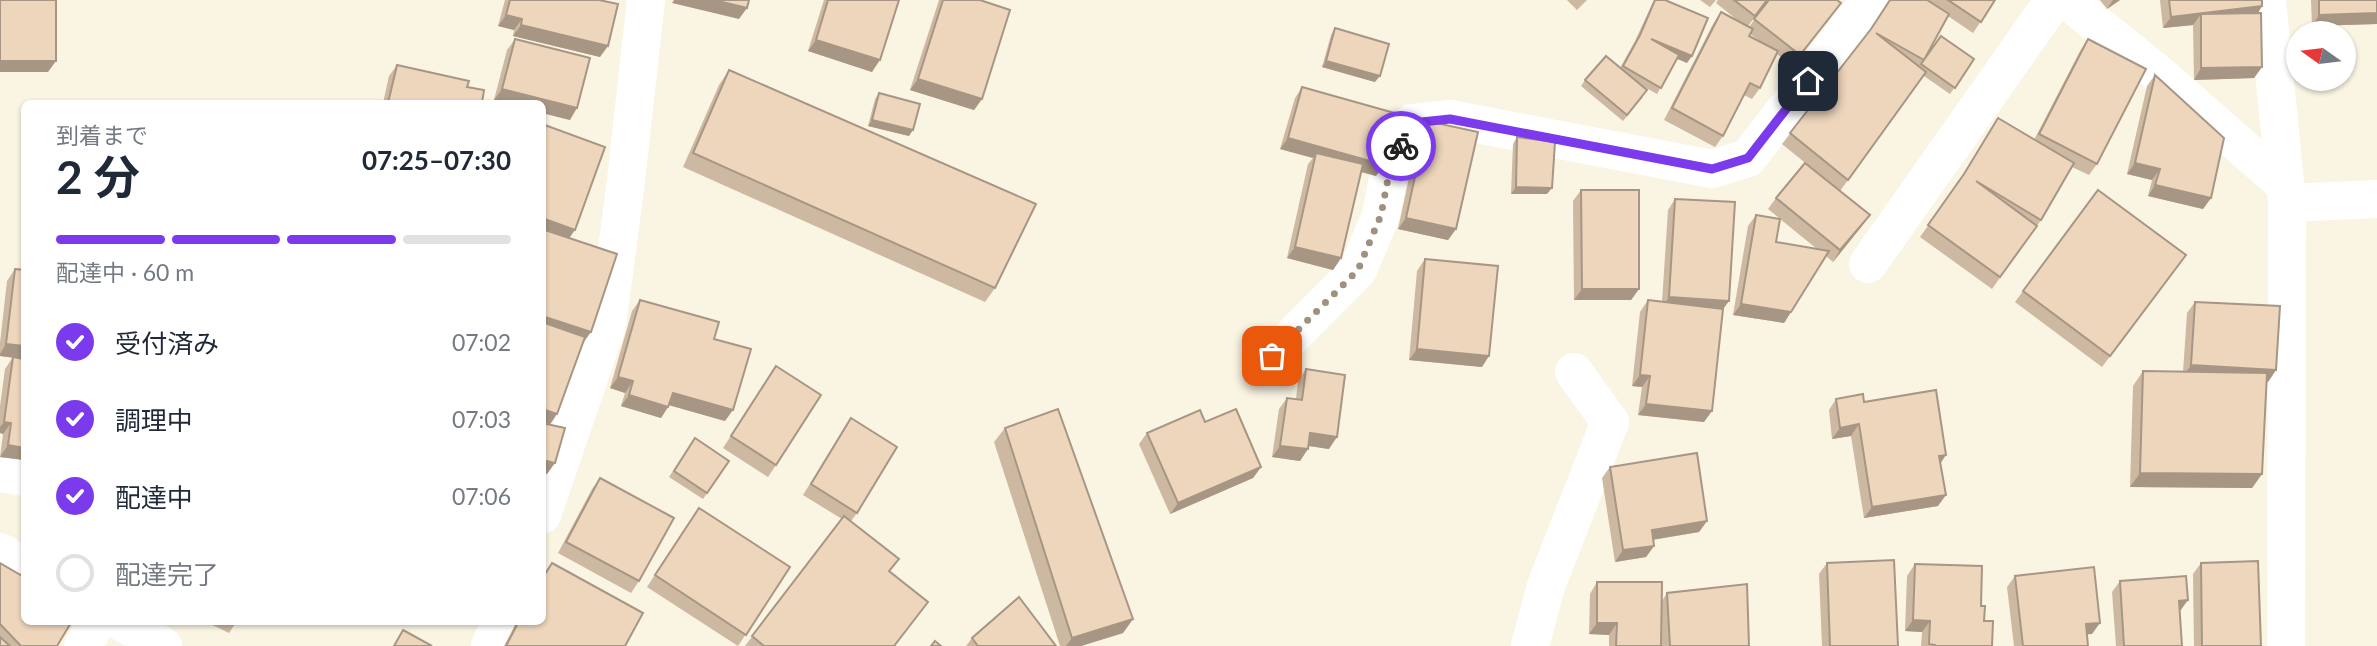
<!DOCTYPE html>
<html lang="ja">
<meta charset="utf-8">
<style>
:root{--surface:#fff;--page:#f6f6f7;--text:#1f2937;--muted:#747a83;--line:#e0e1e3;--accent:#7c3aed}
body{margin:0;font-family:Lato,"Noto Sans JP",sans-serif;background:var(--page);color:var(--text);height:100vh;display:flex;flex-direction:column;font-size:26px;white-space:nowrap}
*{box-sizing:border-box;margin:0}
p{font-size:23px;color:var(--muted)}
.icon{flex:none;width:38px;height:38px;fill:none;stroke:currentColor;stroke-width:2;stroke-linecap:round;stroke-linejoin:round}
.map{position:relative;flex:1;overflow:hidden}
.side{position:absolute;left:21px;top:100px;width:525px;height:525px;display:flex;flex-direction:column;background:var(--surface);border-radius:10px;box-shadow:0 2px 5px #0004}
.side>*{flex:none}
.needle{width:46px;rotate:284deg}
.tools{position:absolute;left:2286px;top:21px;display:grid;gap:14px}
.tools a{display:grid;place-items:center;width:70px;height:70px;border-radius:50%;background:var(--surface);box-shadow:0 2px 5px #0004;font-size:35px}
.pin{position:absolute;display:grid;place-items:center;width:60px;height:60px;color:#fff;margin:-30px;border-radius:14px;box-shadow:0 4px 10px #0006}
.courier{position:absolute;display:grid;place-items:center;width:70px;height:70px;margin:-35px;border:5px solid #7c3aed;border-radius:50%;background:#fff;color:#222;box-shadow:0 2px 9px #0007}
.headline em{font-style:normal;font-weight:700}
.headline div{display:flex;flex-direction:column-reverse}
.headline{display:flex;align-items:center;justify-content:space-between;height:119px;padding:0 35px}
h1{font-size:46px;font-weight:700;line-height:52px}
.bar{display:grid;grid-template-columns:repeat(4,1fr);gap:10px 7px;align-content:center;height:84px;padding:0 35px}
.bar i{height:9px;border-radius:5px;background:var(--line)}
.bar .selected{background:var(--accent)}
.bar p{grid-column:span 4}
ol{padding:0 35px;list-style:none}
li{display:flex;align-items:center;gap:21px;height:77px}
li p{margin-inline-start:auto}
li .icon{padding:7px;border-radius:50%;background:var(--accent);color:#fff;stroke-width:4}
li:last-child{color:var(--muted)}
li i{width:38px;height:38px;border:4px solid var(--line);border-radius:50%}
.map>svg:first-child{display:block}
</style>
<div class="map">
<svg width="2377" height="646" viewBox="0 0 2377 646">
<rect width="100%" height="100%" fill="#faf4e2"/>
<g fill="none" stroke-linecap="round" stroke-linejoin="round">
<g stroke="#fff" stroke-width="38">
<path d="M2067 0 2161 76 2285 185"/>
<path d="M2267 0 2287 203 2286 646"/>
<path d="M2287 203 2377 199"/>
<path d="M1868 264 2054 0"/>
<path d="M1272 357 1358 270 1381 215 1390 168 1412 123 1450 119 1712 169 1748 158 1870 0"/>
<path d="M0 473 24 477"/>
<path d="M542 515 607 325 625 189 646 0"/>
<path d="M83 646 97 621"/>
<path d="M490 646 501 621"/>
<path d="M1530 646 1546 586 1610 422 1574 372"/>
</g>
<g stroke="#fff" stroke-width="38">
<path d="M0 552 24 566"/>
<path d="M120 621 163 646"/>
</g>
</g>
<g fill="#cdb8a2" fill-rule="evenodd">
<path d="M505 0H599L600 57 513 36 514 30 498 26Z"/>
<path d="M824 0H899L872 72 808 51Z"/>
<path d="M939 0H943L982 99 974 110 910 90Z"/>
<path d="M1567 0H1587L1577 10Z"/>
<path d="M1654 0H1665L1687 63 1677 58 1657 94 1639 84 1643 97 1623 121 1581 86 1585 80 1620 68 1635 41Z"/>
<path d="M1700 0H1716L1710 7Z"/>
<path d="M1718 0H1768L1748 26 1749 27 1769 0 1841 3 1792 66 1777 54 1760 88 1752 99 1744 95 1723 136 1715 147 1664 120 1713 24 1721 12 1741 23 1716 3ZM1750 34 1764 44 1749 36Z"/>
<path d="M1890 0H1995L1973 33 1948 16 1925 59H1974L1950 94 1924 76 1840 191 1782 144 1869 32Z"/>
<path d="M2100 0H2120L2107 9Z"/>
<path d="M2160 0H2262V6L2258 13 2262 67 2254 78 2194 80 2193 25 2163 28Z"/>
<path d="M2311 0H2377V24L2312 26Z"/>
<path d="M1335 28 1375 82 1322 67 1331 35Z"/>
<path d="M515 39 570 120 494 100 507 50Z"/>
<path d="M2088 39 2097 164 2089 175 2072 167 2041 220 1992 289 1920 237 1957 185 1998 118 2034 140 2080 51Z"/>
<path d="M397 65 467 87 482 103H383L389 76Z"/>
<path d="M729 70 995 288 985 302 683 167 719 85Z"/>
<path d="M2155 75 2211 198 2203 209 2148 196 2152 180 2127 174 2147 86Z"/>
<path d="M1302 87 1376 176 1361 172 1341 258 1333 270 1287 258 1308 164 1313 158 1280 149 1295 98Z"/>
<path d="M879 93 909 136 868 126 875 99Z"/>
<path d="M1427 121 1456 229 1448 240 1398 229 1419 132Z"/>
<path d="M1517 137 1547 194H1511L1513 144Z"/>
<path d="M1581 190 1639 289 1631 300H1574L1573 201Z"/>
<path d="M2098 190 2178 266 2102 367 2015 302Z"/>
<path d="M1776 198 1870 215 1833 262 1826 256 1784 323 1733 315 1748 226 1756 215 1776 242 1817 249 1768 209Z"/>
<path d="M1675 199 1723 310 1704 422 1638 415 1642 387 1632 386 1640 312 1648 300 1662 302 1668 210Z"/>
<path d="M1425 259 1482 367 1409 360 1417 271Z"/>
<path d="M15 269 24 359 0 356V343L7 281Z"/>
<path d="M640 300 714 339 725 421 669 405 661 418 621 406 625 393 610 388 632 311Z"/>
<path d="M2195 302 2276 370 2268 382 2267 381 2262 474 2252 488 2130 487 2133 386 2143 371 2183 372 2187 313Z"/>
<path d="M13 357 24 460 0 457 3 434 0 433V406L5 369Z"/>
<path d="M776 366V465L768 477 723 448Z"/>
<path d="M1306 369 1329 449 1309 446 1300 461 1272 457 1279 409 1287 398 1296 399 1298 381Z"/>
<path d="M1836 399 1864 402 1941 464 1938 506 1864 518 1851 436 1832 439 1829 410Z"/>
<path d="M851 418 857 513 851 521 890 572 928 602 895 646H745L842 519 803 495Z"/>
<path d="M1205 422 1261 467 1253 478 1170 514 1139 444 1147 433Z"/>
<path d="M1005 428 1133 619 1123 633 1081 646H1060L994 442Z"/>
<path d="M695 438 729 461 703 499 669 477Z"/>
<path d="M1610 467 1707 521 1699 532 1653 540 1654 546 1646 557 1615 562 1602 478Z"/>
<path d="M600 478 639 581 631 593 558 553 592 489Z"/>
<path d="M691 519 790 567 738 646 647 587Z"/>
<path d="M0 563 57 646H0Z"/>
<path d="M552 563 625 646H504L517 621H542V576Z"/>
<path d="M1827 563 1898 646H1822L1819 574Z"/>
<path d="M2201 563 2261 646H2194L2193 574Z"/>
<path d="M1915 564 1981 606 1992 646H1921L1922 632 1905 631 1907 576Z"/>
<path d="M2015 576 2092 634H2087L2088 646H2014L2007 587Z"/>
<path d="M2120 581 2180 611 2182 646H2116L2112 592Z"/>
<path d="M1597 582 1662 601 1667 593 1749 646H1609V635L1589 634 1590 594Z"/>
<path d="M204 621H237L229 633Z"/>
<path d="M972 638 1056 646H966Z"/>
</g>
<g fill="#a79684">
<path d="M674 0H714L747 8 739 19 672 3Z"/>
<path d="M2113 0H2120L2107 9Z"/>
<path d="M1841 3 1833 14 1792 66 1800 55Z"/>
<path d="M2262 6 2255 18 2201 14 2193 25 2163 28 2171 17Z"/>
<path d="M2377 13V24L2312 26 2319 15Z"/>
<path d="M506 15 522 19 514 30 498 26Z"/>
<path d="M521 25 608 46 600 57 513 36Z"/>
<path d="M1651 39 1692 56 1687 63 1646 46Z"/>
<path d="M816 40 880 60 872 72 808 51Z"/>
<path d="M0 61H56L48 72H0Z"/>
<path d="M1326 61 1380 76 1375 82 1322 67Z"/>
<path d="M2262 67 2254 78 2194 80 2201 68Z"/>
<path d="M918 79 982 99 974 110 910 90Z"/>
<path d="M502 89 577 108 570 120 542 113V103H506L494 100Z"/>
<path d="M872 120 913 130 909 136 868 126Z"/>
<path d="M1288 138 1384 165 1376 176 1315 159 1316 153 1313 158 1280 149Z"/>
<path d="M2135 163 2160 169 2152 180 2127 174Z"/>
<path d="M2155 185 2211 198 2203 209 2148 196Z"/>
<path d="M1516 187 1552 188 1547 194H1511Z"/>
<path d="M1870 215 1862 226 1833 262 1840 250Z"/>
<path d="M542 218 575 230 567 241 542 232Z"/>
<path d="M1406 218 1456 229 1448 240 1398 229Z"/>
<path d="M1295 247 1341 258 1333 270 1287 258Z"/>
<path d="M1582 289H1639L1631 300H1574Z"/>
<path d="M1669 297 1729 301 1721 312 1662 308Z"/>
<path d="M1741 304 1791 312 1784 323 1733 315Z"/>
<path d="M542 316 591 332 583 343 542 329Z"/>
<path d="M6 344 24 346V359L0 356V354Z"/>
<path d="M1417 349 1489 356 1482 367 1409 360Z"/>
<path d="M2191 365 2276 370 2268 382 2183 377Z"/>
<path d="M1640 375 1650 376 1642 387 1632 386Z"/>
<path d="M618 377 633 381 625 393 610 388Z"/>
<path d="M673 393 733 410 725 421 665 404Z"/>
<path d="M629 395 668 407 661 418 621 406Z"/>
<path d="M1646 404 1712 411 1704 422 1638 415Z"/>
<path d="M542 409 557 414 549 426 542 423Z"/>
<path d="M4 422 11 423 3 434 0 433V427Z"/>
<path d="M1859 424 1851 436 1832 439 1840 428Z"/>
<path d="M1310 433 1337 437 1329 449 1302 445Z"/>
<path d="M8 445 24 448V460L0 457Z"/>
<path d="M1280 446 1308 449 1300 461 1272 457Z"/>
<path d="M1946 455 1938 467 1939 456Z"/>
<path d="M542 460 555 463 547 474 542 473Z"/>
<path d="M1261 467 1253 478 1170 514 1178 503Z"/>
<path d="M2140 473 2262 474 2252 488 2130 487Z"/>
<path d="M1946 495 1938 506 1864 518 1872 507Z"/>
<path d="M1707 521 1699 532 1644 541 1652 530Z"/>
<path d="M1654 546 1646 557 1615 562 1623 550Z"/>
<path d="M2188 600 2180 611 2179 601Z"/>
<path d="M1133 619 1123 633 1081 646H1066L1072 638Z"/>
<path d="M1913 620 1930 621 1922 632 1905 631Z"/>
<path d="M1597 623H1617L1609 635 1589 634Z"/>
<path d="M2100 623 2092 634 2078 635 2086 624Z"/>
</g>
<g fill="#eed6bc" stroke="#a79684" stroke-width="2">
<rect x="0" y="0" width="56" height="61"/>
<path d="M510 0H599L618 4 608 46 521 25 522 19 506 15Z"/>
<path d="M714 0H749L747 8Z"/>
<path d="M828 0H899L880 60 816 40Z"/>
<path d="M943 0H980L1010 10 982 99 918 79Z"/>
<path d="M1655 0H1665L1708 18 1692 56 1651 39 1679 55 1661 88 1623 66 1640 35Z"/>
<path d="M1734 0H1767L1755 16Z"/>
<path d="M1769 0H1837L1841 3 1800 55 1754 19Z"/>
<path d="M1890 0H1927L1949 14 1924 60 1876 33 1926 72 1848 180 1790 133 1871 29Z"/>
<path d="M1948 0H1995L1981 22Z"/>
<path d="M2169 0H2262V6L2171 17Z"/>
<path d="M2319 0H2377V13L2319 15Z"/>
<path d="M1721 12 1753 29 1749 36 1778 51 1760 88 1750 83 1723 136 1672 108Z"/>
<path d="M2261 13 2262 67 2201 68V14Z"/>
<path d="M1335 28 1389 44 1380 76 1326 61Z"/>
<path d="M1941 36 1974 59 1955 88 1921 64Z"/>
<path d="M515 39 590 58 577 108 502 89Z"/>
<path d="M2088 39 2146 69 2097 164 2039 134Z"/>
<path d="M1606 56 1647 90 1627 115 1585 80Z"/>
<path d="M397 65 469 81 467 87 484 90 482 103H388Z"/>
<path d="M729 70 1036 204 995 288 693 153Z"/>
<path d="M2155 75 2224 138 2211 198 2155 185 2160 169 2135 163Z"/>
<path d="M1302 87 1398 114 1384 165 1288 138Z"/>
<path d="M879 93 920 104 913 130 872 120Z"/>
<path d="M1998 118 2074 163 2041 220 1976 181 2037 226 2000 277 1928 225 1964 174Z"/>
<path d="M1427 121 1478 132 1456 229 1406 218Z"/>
<path d="M542 124 605 147 575 230 542 218Z"/>
<path d="M1517 137 1555 142 1552 188 1516 187Z"/>
<path d="M1316 153 1363 164 1341 258 1295 247Z"/>
<path d="M1805 163 1870 215 1840 250 1776 198Z"/>
<path d="M1581 190H1639V289H1582Z"/>
<path d="M2098 190 2186 255 2110 356 2023 291Z"/>
<path d="M1675 199 1735 202 1729 301 1669 297Z"/>
<path d="M1756 215 1780 219 1776 242 1829 251 1791 312 1741 304Z"/>
<path d="M542 229 617 254 591 332 542 316Z"/>
<path d="M1425 259 1498 266 1489 356 1417 349Z"/>
<path d="M15 269 24 270V346L6 344Z"/>
<path d="M640 300 719 322 714 339 751 349 733 410 673 393 668 407 629 395 633 381 618 377Z"/>
<path d="M1648 300 1723 309 1712 411 1646 404 1650 376 1640 375Z"/>
<path d="M2195 302 2280 306 2276 370 2191 365Z"/>
<path d="M542 322 585 337 557 414 542 409Z"/>
<path d="M13 357 24 359V448L8 445 11 423 4 422Z"/>
<path d="M776 366 821 395 776 465 731 436Z"/>
<path d="M1306 369 1345 375 1337 437 1310 433 1308 449 1280 446 1287 398 1302 400Z"/>
<path d="M2143 371 2267 373 2262 474 2140 473Z"/>
<path d="M1936 390 1946 455 1939 456 1946 495 1872 507 1859 424 1840 428 1836 399 1863 394 1864 402Z"/>
<path d="M1058 409 1133 619 1072 638 1005 428Z"/>
<path d="M1236 409 1261 467 1178 503 1147 433 1200 410 1205 422Z"/>
<path d="M851 418 897 447 857 513 811 484Z"/>
<path d="M542 423 565 428 555 463 542 460Z"/>
<path d="M695 438 729 461 707 493 674 471Z"/>
<path d="M1697 453 1707 521 1652 530 1654 546 1623 550 1610 467Z"/>
<path d="M600 478 674 518 639 581 566 542Z"/>
<path d="M699 508 790 567 746 635 655 575Z"/>
<path d="M844 516 899 559 889 571 928 602 894 646H764L752 636Z"/>
<path d="M1894 560 1898 646H1830L1827 563Z"/>
<path d="M2258 561 2261 646H2202L2201 563Z"/>
<path d="M0 563 24 577V621H72L57 646H21L0 624Z"/>
<path d="M552 563 643 613 625 646H506L519 621H542V579Z"/>
<path d="M1915 564 1982 566 1981 606H1985L1984 621H1993L1992 646H1935V645L1929 644 1930 621 1913 620Z"/>
<path d="M2094 567 2100 623 2086 624 2088 646H2023L2015 576Z"/>
<path d="M2186 576 2188 600 2179 601 2182 646H2124L2120 581Z"/>
<path d="M1597 582H1662L1661 646H1616L1617 623H1597Z"/>
<path d="M1747 584 1749 646H1670L1667 593Z"/>
<path d="M1019 597 1056 646H978L972 638Z"/>
<path d="M403 630 432 646H394Z"/>
<path d="M0 637 10 646H0Z"/>
<path d="M935 641 941 646H931Z"/>
</g>
<g fill="none" stroke-linecap="round" stroke-linejoin="round">
<path stroke="#a0917f" stroke-width="7" stroke-dasharray="0 12.6" d="M1272 356 1358 270 1381 215 1390 168 1401 146"/>
<path stroke="#7c3aed" stroke-width="9" d="M1401 146 1412 123 1450 119 1712 169 1748 158 1808 81"/>
</g>
</svg>
<div class="tools">
<a><svg class="needle" viewBox="-14 -14 28 28"><path d="M0-13l5 13h-10z" fill="#e53935"/><path d="M0 13l5-13h-10z" fill="#747a83"/></svg></a>
</div>
<div class="pin" style="left:1272px;top:356px;background:#ea580c"><svg class="icon" aria-label="bag" viewBox="0 0 24 24"><path d="M5 8h14l-1 12H6zM9 8a3 3 0 0 1 6 0"/></svg></div>
<div class="pin" style="left:1808px;top:81px;background:#1f2937"><svg class="icon" aria-label="home" viewBox="0 0 24 24"><path d="M3 11l9-7 9 7M6 9v11h12V9"/></svg></div>
<div class="courier" style="left:1401px;top:146px"><svg class="icon" aria-label="bike" viewBox="0 0 24 24"><circle cx="6" cy="16" r="4"/><circle cx="18" cy="16" r="4"/><path d="M6 16l4-8h5l3 8M10 8l3 8H6M13 5h3"/></svg></div>
<section class="side">
<div class="headline"><div><h1>2 分</h1><p>到着まで</p></div><em>07:25–07:30</em></div>
<div class="bar"><i class="selected"></i><i class="selected"></i><i class="selected"></i><i></i><p>配達中 · 60 m</p></div>
<ol>
<li><svg class="icon" aria-label="check" viewBox="0 0 24 24"><path d="M5 12l5 5 9-10"/></svg>受付済み<p>07:02</p></li>
<li><svg class="icon" aria-label="check" viewBox="0 0 24 24"><path d="M5 12l5 5 9-10"/></svg>調理中<p>07:03</p></li>
<li><svg class="icon" aria-label="check" viewBox="0 0 24 24"><path d="M5 12l5 5 9-10"/></svg>配達中<p>07:06</p></li>
<li><i></i>配達完了</li>
</ol>
</section>
</div>
